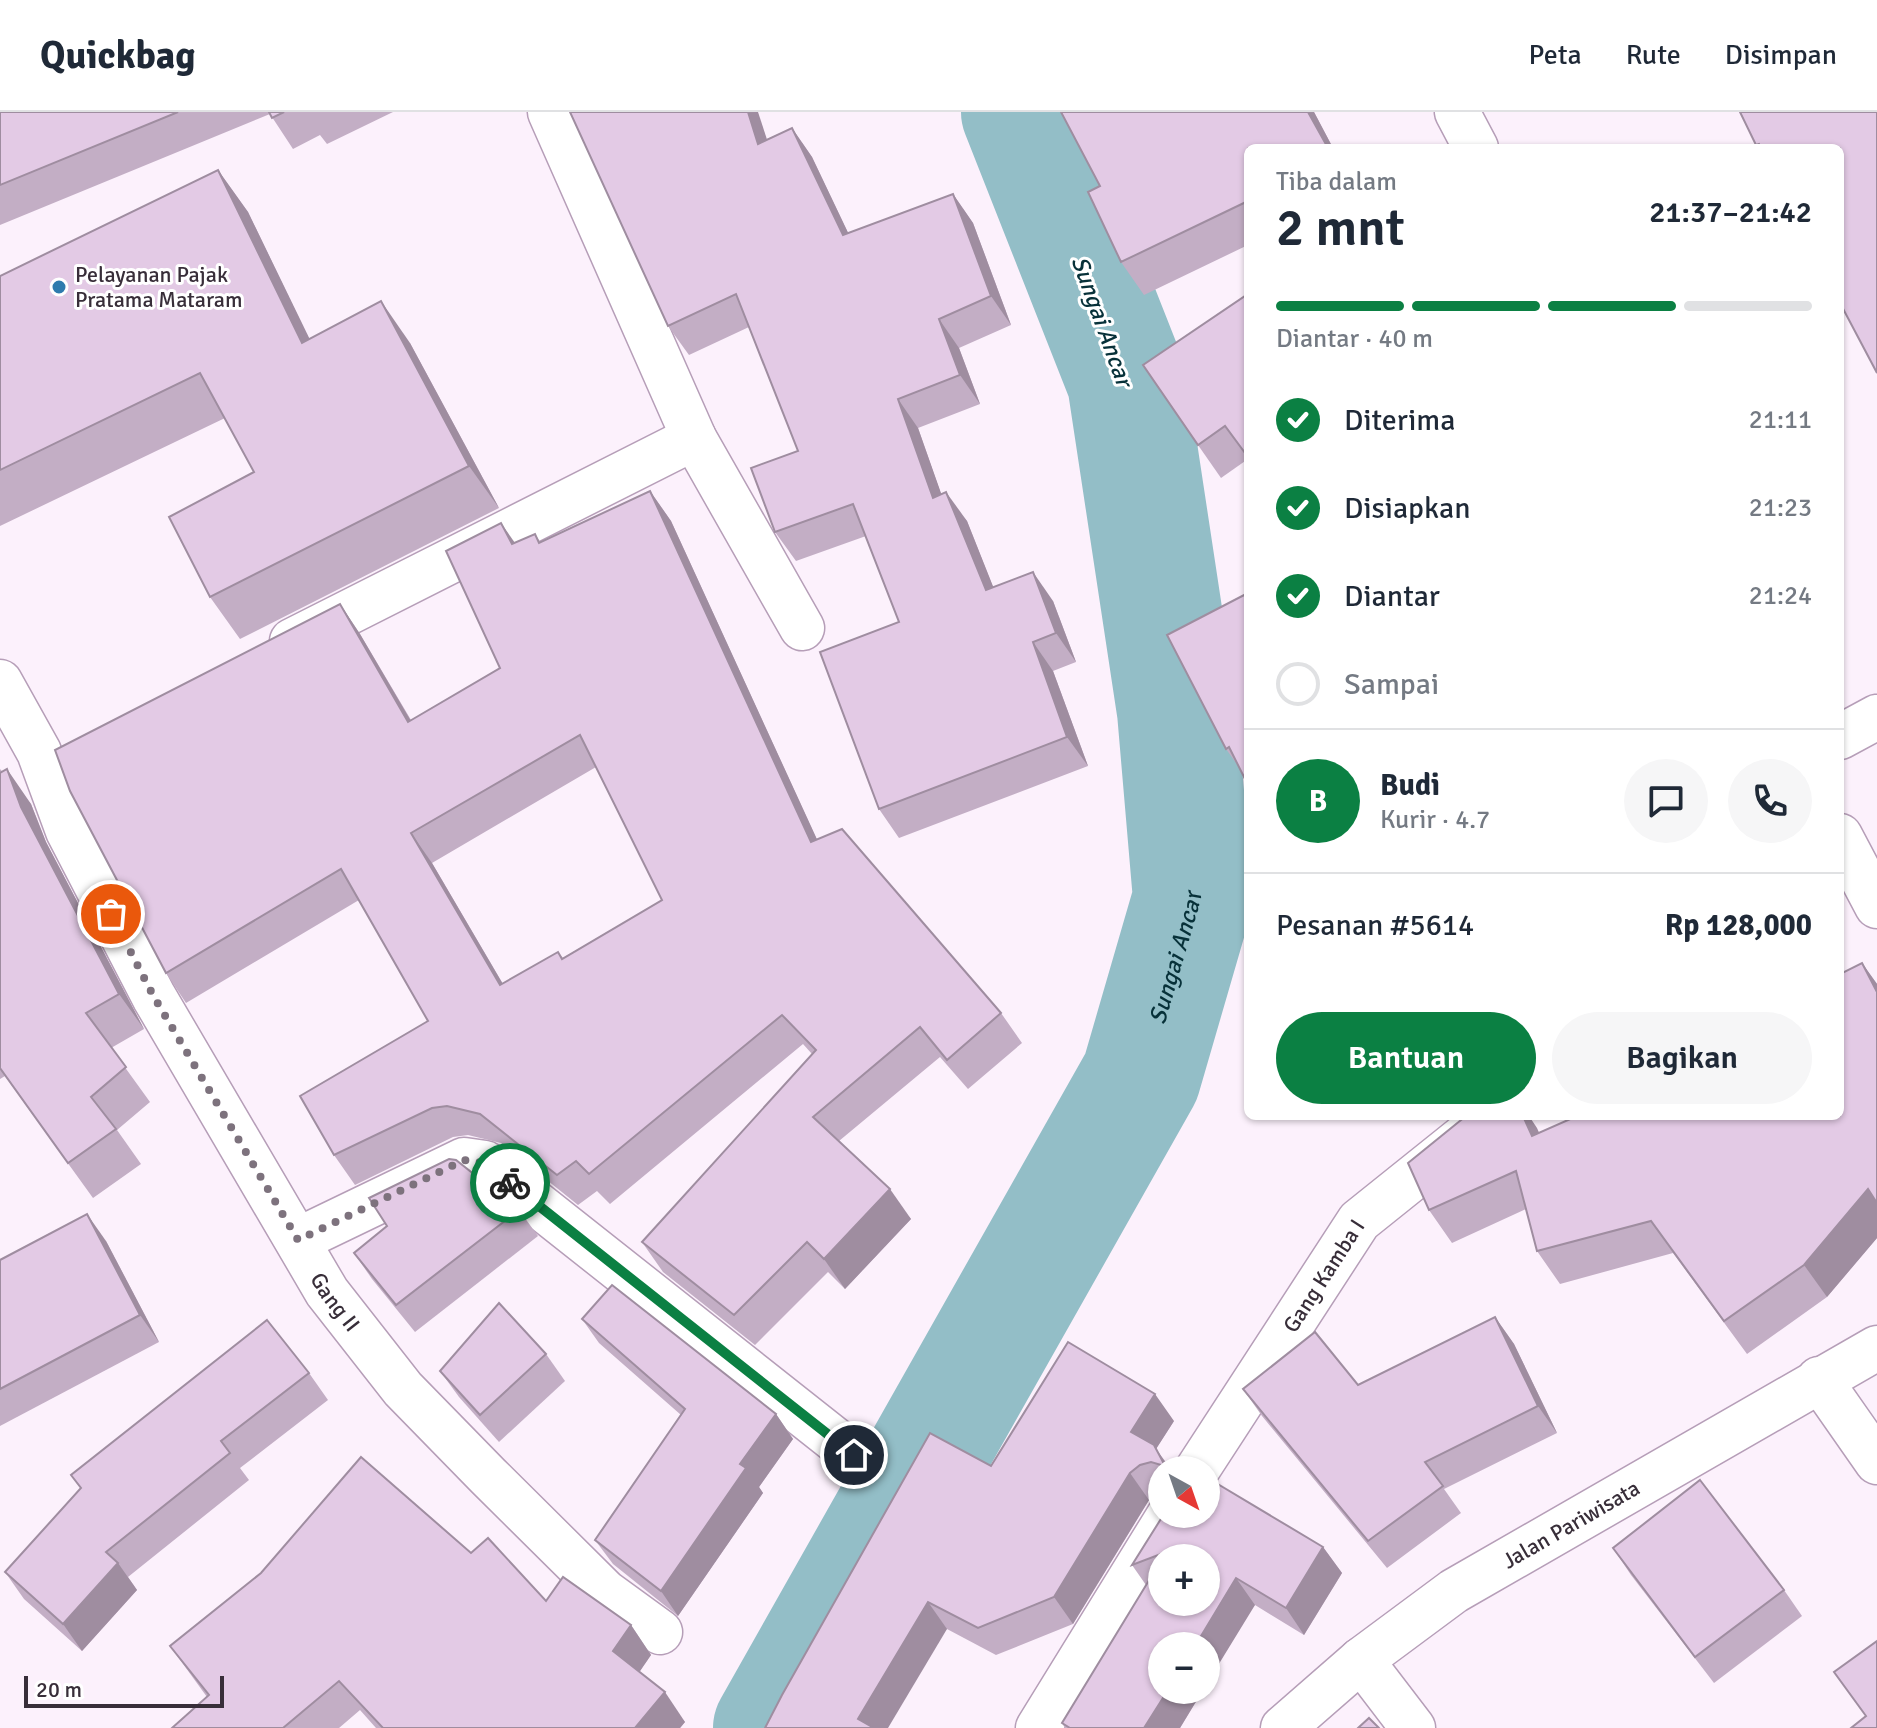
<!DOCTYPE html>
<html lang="id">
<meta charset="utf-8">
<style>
:root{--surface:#fff;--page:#f6f6f7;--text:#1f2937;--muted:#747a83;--line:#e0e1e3;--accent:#0b8043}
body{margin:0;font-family:Signika,sans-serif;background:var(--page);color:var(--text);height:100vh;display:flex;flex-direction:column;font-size:30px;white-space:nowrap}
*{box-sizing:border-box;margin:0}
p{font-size:26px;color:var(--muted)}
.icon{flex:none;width:44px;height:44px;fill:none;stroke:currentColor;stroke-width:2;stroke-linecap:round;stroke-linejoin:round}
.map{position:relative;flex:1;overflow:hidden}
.panel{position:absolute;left:1244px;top:32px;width:600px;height:976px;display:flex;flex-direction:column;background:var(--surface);border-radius:12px;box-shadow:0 2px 6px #0004}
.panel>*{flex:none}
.needle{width:52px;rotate:140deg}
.fabs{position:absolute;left:1148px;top:1344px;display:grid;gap:16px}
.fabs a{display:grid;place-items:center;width:72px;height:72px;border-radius:50%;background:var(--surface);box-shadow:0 2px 6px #0004;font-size:40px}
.scale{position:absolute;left:24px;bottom:20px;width:200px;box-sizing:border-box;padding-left:8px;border:4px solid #382e39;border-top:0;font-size:22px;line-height:28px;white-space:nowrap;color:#382e39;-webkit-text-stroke:6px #fff;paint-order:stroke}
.pin{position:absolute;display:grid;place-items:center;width:68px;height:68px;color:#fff;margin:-34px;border:4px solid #fff;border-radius:50%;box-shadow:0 2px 8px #0007}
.courier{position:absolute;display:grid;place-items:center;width:80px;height:80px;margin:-40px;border:6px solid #0b8043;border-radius:50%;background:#fff;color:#222;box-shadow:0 2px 10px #0007}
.summary em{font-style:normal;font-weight:600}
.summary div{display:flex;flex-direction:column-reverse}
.summary{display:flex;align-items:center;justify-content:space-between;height:136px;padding:0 32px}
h1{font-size:52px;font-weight:600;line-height:60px}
.bar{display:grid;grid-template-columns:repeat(4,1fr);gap:12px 8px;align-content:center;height:96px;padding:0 32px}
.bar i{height:10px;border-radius:6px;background:var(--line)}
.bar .current{background:var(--accent)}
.bar p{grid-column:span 4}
.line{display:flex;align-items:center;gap:20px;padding:0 32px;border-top:2px solid var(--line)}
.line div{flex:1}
.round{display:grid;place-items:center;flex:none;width:84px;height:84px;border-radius:42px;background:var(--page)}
ol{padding:0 32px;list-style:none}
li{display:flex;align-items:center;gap:24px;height:88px}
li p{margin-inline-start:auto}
li .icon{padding:8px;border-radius:50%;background:var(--accent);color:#fff;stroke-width:4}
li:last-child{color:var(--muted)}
li i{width:44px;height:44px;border:4px solid var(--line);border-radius:50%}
.button{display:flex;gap:16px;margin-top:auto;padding:16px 32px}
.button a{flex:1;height:92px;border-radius:48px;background:var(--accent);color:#fff;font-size:32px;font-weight:600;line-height:92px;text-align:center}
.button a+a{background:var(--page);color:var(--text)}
header{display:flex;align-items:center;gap:48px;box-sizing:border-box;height:112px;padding:0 40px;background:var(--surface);border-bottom:2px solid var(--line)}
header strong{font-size:38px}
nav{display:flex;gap:44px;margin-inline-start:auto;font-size:28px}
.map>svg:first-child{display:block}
</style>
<header>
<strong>Quickbag</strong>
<nav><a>Peta</a><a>Rute</a><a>Disimpan</a></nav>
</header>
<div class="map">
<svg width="1877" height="1616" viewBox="0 0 1877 1616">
<rect width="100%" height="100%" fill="#fcf1fc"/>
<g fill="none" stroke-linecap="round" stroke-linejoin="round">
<path stroke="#93bec7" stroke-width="120" id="s1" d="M773 1616 1141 965 1193 786 1177 599 1127 269 1021 0"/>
<defs>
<g id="minor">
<path d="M550 0 694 326 802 516"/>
<path d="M1457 0 1476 36"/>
<path d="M292 529 694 326"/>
<path id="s2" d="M0 570 39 640 68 719 154 885 327 1180 403 1277 488 1364 605 1480 660 1520"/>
<path d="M1840 625 1877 605"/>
<path d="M1840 724 1877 794"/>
<path d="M298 1128 464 1048 485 1051 854 1343"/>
<path d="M1819 1267 1877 1350"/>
<path id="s3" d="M1197 1358 1359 1109 1490 1004"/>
<path d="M1361 1548 1413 1616"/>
<path d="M1038 1616 1170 1402"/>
<path id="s4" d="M1283 1616 1361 1548 1454 1479 1877 1236"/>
</g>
</defs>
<use href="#minor" stroke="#b69eb8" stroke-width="47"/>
<use href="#minor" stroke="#fff" stroke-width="44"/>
</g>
<g fill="#c3aec5" fill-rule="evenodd">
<path d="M0 0H393L327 32 320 23 293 37 270 2 0 113Z"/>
<path d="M1061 0H1314L1333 36H1248V133L1144 183 1121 150 1100 74Z"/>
<path d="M792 16 812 45 848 121 953 82 973 111 1011 213 959 236 980 292 918 316 941 382 967 409 993 475 1053 489 1076 550 1053 559 1088 654 899 726 879 697 899 510 866 424 796 449 775 420 798 339 749 215 689 243 668 214 767 27Z"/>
<path d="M218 58 248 100 309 227 410 231 499 396 240 527 210 485 254 360 225 306 0 414V164Z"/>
<path d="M1248 182V347L1221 366 1198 333Z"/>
<path d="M650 379 671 409 817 728 1001 901 1022 931 968 977 940 945 839 1029 911 1107 845 1177 828 1160 755 1233 663 1160 642 1130 812 942 803 932 610 1092 597 1079 578 1093 501 1031 468 1023 453 1025 355 1073 334 1043 428 909 359 788 186 891 166 861 340 492 360 522 411 608 500 556 515 431 535 422 541 431ZM596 655 662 788 563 846 558 840 503 872 432 751Z"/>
<path d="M1248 481 1239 655 1226 637Z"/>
<path d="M0 657 31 692 46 730 144 917 111 936 150 990 117 1018 141 1052 93 1086 5 964 0 967Z"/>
<path d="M1862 851 1877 872V1126L1827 1185 1747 1242 1673 1141 1560 1172 1537 1139 1526 1097 1452 1131 1429 1098 1466 1004H1529L1539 1021 1840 1004Z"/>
<path d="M519 1098 538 1124 415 1220 372 1167 354 1141Z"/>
<path d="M106 1129 159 1230 0 1314V1148Z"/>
<path d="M1495 1205 1514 1232 1557 1321 1444 1377 1461 1401 1387 1456 1262 1304 1243 1277 1358 1273Z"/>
<path d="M582 1207 776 1302 793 1327 759 1375 763 1381 678 1504 613 1452 595 1428 681 1303 599 1231Z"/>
<path d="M546 1242 565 1269 499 1330 459 1285 440 1259Z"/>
<path d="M309 1261 328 1288 240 1356 249 1368 128 1465 137 1478 82 1539 24 1487 5 1460 81 1377 71 1363Z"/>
<path d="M1174 1309 1156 1337 1168 1353 1176 1356 1195 1358H1162V1379L1159 1380 1149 1388 1073 1512 996 1543 947 1517 765 1616 991 1354Z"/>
<path d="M1164 1402 1323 1435 1342 1461 1304 1523 1255 1493 1162 1578H1203L1180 1616H1065L1062 1611 1146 1473 1132 1453Z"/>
<path d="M1613 1436 1784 1478 1802 1504 1714 1571 1631 1463Z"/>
<path d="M471 1441 546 1489 631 1513 651 1543 639 1560 685 1610 680 1616H376L360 1598 339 1616H172L207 1585 170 1534Z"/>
</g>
<g fill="#9f8da0">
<path d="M748 0H758L778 61 758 32Z"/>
<path d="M1308 0H1314L1333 36H1328Z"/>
<path d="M792 16 812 45 863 152 843 123Z"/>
<path d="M218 58 248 100 332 273 302 231Z"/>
<path d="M953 82 973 111 1011 213 991 184Z"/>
<path d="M381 189 410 231 499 396 469 354Z"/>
<path d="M939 207 959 236 980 292 960 263Z"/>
<path d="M898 287 918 316 953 415 933 386Z"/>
<path d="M650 379 671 409 832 760 811 730Z"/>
<path d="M946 380 967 409 1006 507 986 478Z"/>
<path d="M501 411 522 441 512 432Z"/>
<path d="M1033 460 1053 489 1076 550 1056 521Z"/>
<path d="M340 492 360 522 429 640 408 610Z"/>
<path d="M1033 530 1053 559 1088 654 1067 625Z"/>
<path d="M7 657 31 692 46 730 144 917 119 882 21 695Z"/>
<path d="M411 721 432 751 521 903 500 873Z"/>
<path d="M1862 851 1877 872V880Z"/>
<path d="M1523 1004H1529L1537 1016 1555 1057 1532 1024Z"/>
<path d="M890 1077 911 1107 845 1177 824 1147Z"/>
<path d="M1868 1077 1877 1089V1126L1827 1185 1804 1153Z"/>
<path d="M87 1102 106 1129 159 1230 140 1203Z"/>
<path d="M1495 1205 1514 1232 1557 1321 1538 1294Z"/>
<path d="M1155 1282 1174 1309 1156 1337 1171 1358 1131 1320Z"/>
<path d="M776 1302 793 1327 759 1375 763 1381 678 1504 661 1479 740 1352Z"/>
<path d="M1130 1361 1149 1388 1073 1512 1054 1485Z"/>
<path d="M1323 1435 1342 1461 1304 1523 1286 1496Z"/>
<path d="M118 1451 137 1478 82 1539 63 1512Z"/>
<path d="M1236 1466 1255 1493 1206 1573V1534H1195Z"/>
<path d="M928 1490 947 1517 888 1616H865L858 1607Z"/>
<path d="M631 1513 651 1543 634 1568 613 1539Z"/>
<path d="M1168 1578H1203L1180 1616H1144Z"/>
<path d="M665 1580 685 1610 680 1616H635Z"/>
</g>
<g fill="#e3cae5" stroke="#9f8da0" stroke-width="2" fill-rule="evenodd">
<path d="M0 0H178L0 73Z"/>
<path d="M269 0H284L272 6Z"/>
<path d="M570 0H748L758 32 792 16 843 123 953 82 991 184 939 207 960 263 898 287 933 386 946 380 986 478 1033 460 1056 521 1033 530 1067 625 879 697 820 540 899 510 853 392 775 420 751 356 798 339 736 182 668 214Z"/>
<path d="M1061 0H1308L1328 36H1248V89L1121 150 1088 80 1100 74Z"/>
<path d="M1740 0H1877V261L1840 191V36H1761L1759 32 1756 33Z"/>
<path d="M218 58 302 231 381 189 469 354 210 485 169 405 254 360 200 261 0 358V164Z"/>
<path d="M1248 182V345L1225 314 1198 333 1143 253Z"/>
<path d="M650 379 811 730 842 717 1001 901 947 948 920 915 813 1005 890 1077 824 1147 807 1130 734 1203 642 1130 816 938 782 903 589 1062 576 1049 557 1063 480 1002 447 994 432 996 334 1043 300 984 428 909 341 757 166 861 70 679 55 638 340 492 408 610 500 556 446 439 501 411 512 432 535 422 539 431ZM580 623 662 788 562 847 558 840 500 873 411 721Z"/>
<path d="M1248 481V673L1229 635 1226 637 1167 523Z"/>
<path d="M7 657 21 695 119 882 86 901 126 955 91 985 116 1017 68 1051 0 956V661Z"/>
<path d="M1862 851 1877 880V1091L1868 1077 1804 1153 1724 1209 1651 1109 1537 1139 1516 1059 1429 1098 1408 1051 1466 1004H1523L1532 1024 1577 1004H1840V862Z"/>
<path d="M449 1047 456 1048 519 1098 396 1193 354 1141 387 1114 369 1086Z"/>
<path d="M87 1102 140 1203 0 1277V1148Z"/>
<path d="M612 1173 776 1302 740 1352 746 1356 661 1479 595 1428 685 1297 582 1207Z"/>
<path d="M499 1191 546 1242 480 1303 440 1259Z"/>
<path d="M1495 1205 1538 1294 1425 1350 1443 1374 1368 1429 1243 1277 1315 1220 1358 1273Z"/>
<path d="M267 1208 309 1261 221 1329 230 1341 106 1440 118 1451 63 1512 5 1460 81 1376 71 1363Z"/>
<path d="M1068 1230 1155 1282 1131 1320 1154 1333 1164 1352 1176 1356 1188 1354 1195 1358H1168L1165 1354 1151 1350 1140 1353 1130 1361 1054 1485 978 1516 928 1490 858 1607 874 1616H765L782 1583 930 1321 991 1354Z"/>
<path d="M361 1345 471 1441 488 1426 546 1489 563 1465 631 1513 613 1539 665 1580 635 1616H383L339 1569 283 1616H172L209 1583 170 1534 261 1461Z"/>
<path d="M1206 1365 1323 1435 1286 1496 1236 1466 1195 1534H1162V1578H1168L1144 1616H1070L1062 1611 1162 1447V1490H1206V1446H1162L1166 1440 1132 1453 1164 1402H1206Z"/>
<path d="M1700 1368 1784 1478 1695 1545 1613 1436Z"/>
<path d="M1877 1529V1616H1851L1866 1604 1834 1560Z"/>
<path d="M1369 1606 1379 1616H1358Z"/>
</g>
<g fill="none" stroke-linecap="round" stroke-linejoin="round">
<path stroke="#7d727d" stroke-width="8" stroke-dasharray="0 14.4" d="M111 802 154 885 298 1128 464 1048 485 1051 510 1071"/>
<path stroke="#0b8043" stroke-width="10" d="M510 1071 854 1343"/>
</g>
<circle fill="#2e7bae" stroke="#fff" stroke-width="3" cx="59" cy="175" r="8"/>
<g text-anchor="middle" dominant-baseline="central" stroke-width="6" stroke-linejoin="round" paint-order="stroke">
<g font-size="22" fill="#382e39" stroke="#fff" text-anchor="start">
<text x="75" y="162">Pelayanan Pajak<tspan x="75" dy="25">Pratama Mataram</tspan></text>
</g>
<g font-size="22" fill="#382e39" stroke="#fff">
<text stroke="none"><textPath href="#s3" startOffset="232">Gang Kamba I</textPath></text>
<text stroke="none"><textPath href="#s2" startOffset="706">Gang II</textPath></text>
<text stroke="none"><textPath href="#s4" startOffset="354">Jalan Pariwisata</textPath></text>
</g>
<g font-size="24" font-style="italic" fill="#073139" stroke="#fff">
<text transform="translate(1102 209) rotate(70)">Sungai Ancar</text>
<text stroke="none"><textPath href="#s1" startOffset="872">Sungai Ancar</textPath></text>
</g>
</g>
</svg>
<div class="fabs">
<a><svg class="needle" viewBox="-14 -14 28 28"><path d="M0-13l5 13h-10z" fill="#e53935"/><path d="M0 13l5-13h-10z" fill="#747a83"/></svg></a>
<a>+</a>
<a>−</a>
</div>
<div class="scale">20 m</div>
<div class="pin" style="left:111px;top:802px;background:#ea580c"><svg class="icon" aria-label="bag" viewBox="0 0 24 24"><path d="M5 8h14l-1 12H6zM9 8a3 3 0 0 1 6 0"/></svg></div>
<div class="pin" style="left:854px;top:1343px;background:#1f2937"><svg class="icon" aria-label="home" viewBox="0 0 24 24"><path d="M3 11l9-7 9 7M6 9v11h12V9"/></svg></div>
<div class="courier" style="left:510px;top:1071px"><svg class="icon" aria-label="bike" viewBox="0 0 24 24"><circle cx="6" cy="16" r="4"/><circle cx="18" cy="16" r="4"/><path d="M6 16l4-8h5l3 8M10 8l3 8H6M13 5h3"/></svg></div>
<section class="panel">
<div class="summary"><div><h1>2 mnt</h1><p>Tiba dalam</p></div><em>21:37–21:42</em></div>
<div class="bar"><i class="current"></i><i class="current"></i><i class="current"></i><i></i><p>Diantar · 40 m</p></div>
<ol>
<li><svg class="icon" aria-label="check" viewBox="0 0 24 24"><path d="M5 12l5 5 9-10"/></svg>Diterima<p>21:11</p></li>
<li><svg class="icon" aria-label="check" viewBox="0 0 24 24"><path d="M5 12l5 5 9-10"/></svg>Disiapkan<p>21:23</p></li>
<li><svg class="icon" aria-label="check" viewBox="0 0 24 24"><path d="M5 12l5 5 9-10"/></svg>Diantar<p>21:24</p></li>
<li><i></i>Sampai</li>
</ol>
<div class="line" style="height:144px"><b class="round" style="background:var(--accent);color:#fff">B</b><div><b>Budi</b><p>Kurir · 4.7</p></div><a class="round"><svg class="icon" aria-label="chat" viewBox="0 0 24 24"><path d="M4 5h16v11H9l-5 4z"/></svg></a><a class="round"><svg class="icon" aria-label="phone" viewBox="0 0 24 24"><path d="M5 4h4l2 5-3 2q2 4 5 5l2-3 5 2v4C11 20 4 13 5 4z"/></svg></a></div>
<div class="line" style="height:104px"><div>Pesanan #5614</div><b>Rp 128,000</b></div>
<div class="button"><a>Bantuan</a><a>Bagikan</a></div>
</section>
</div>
